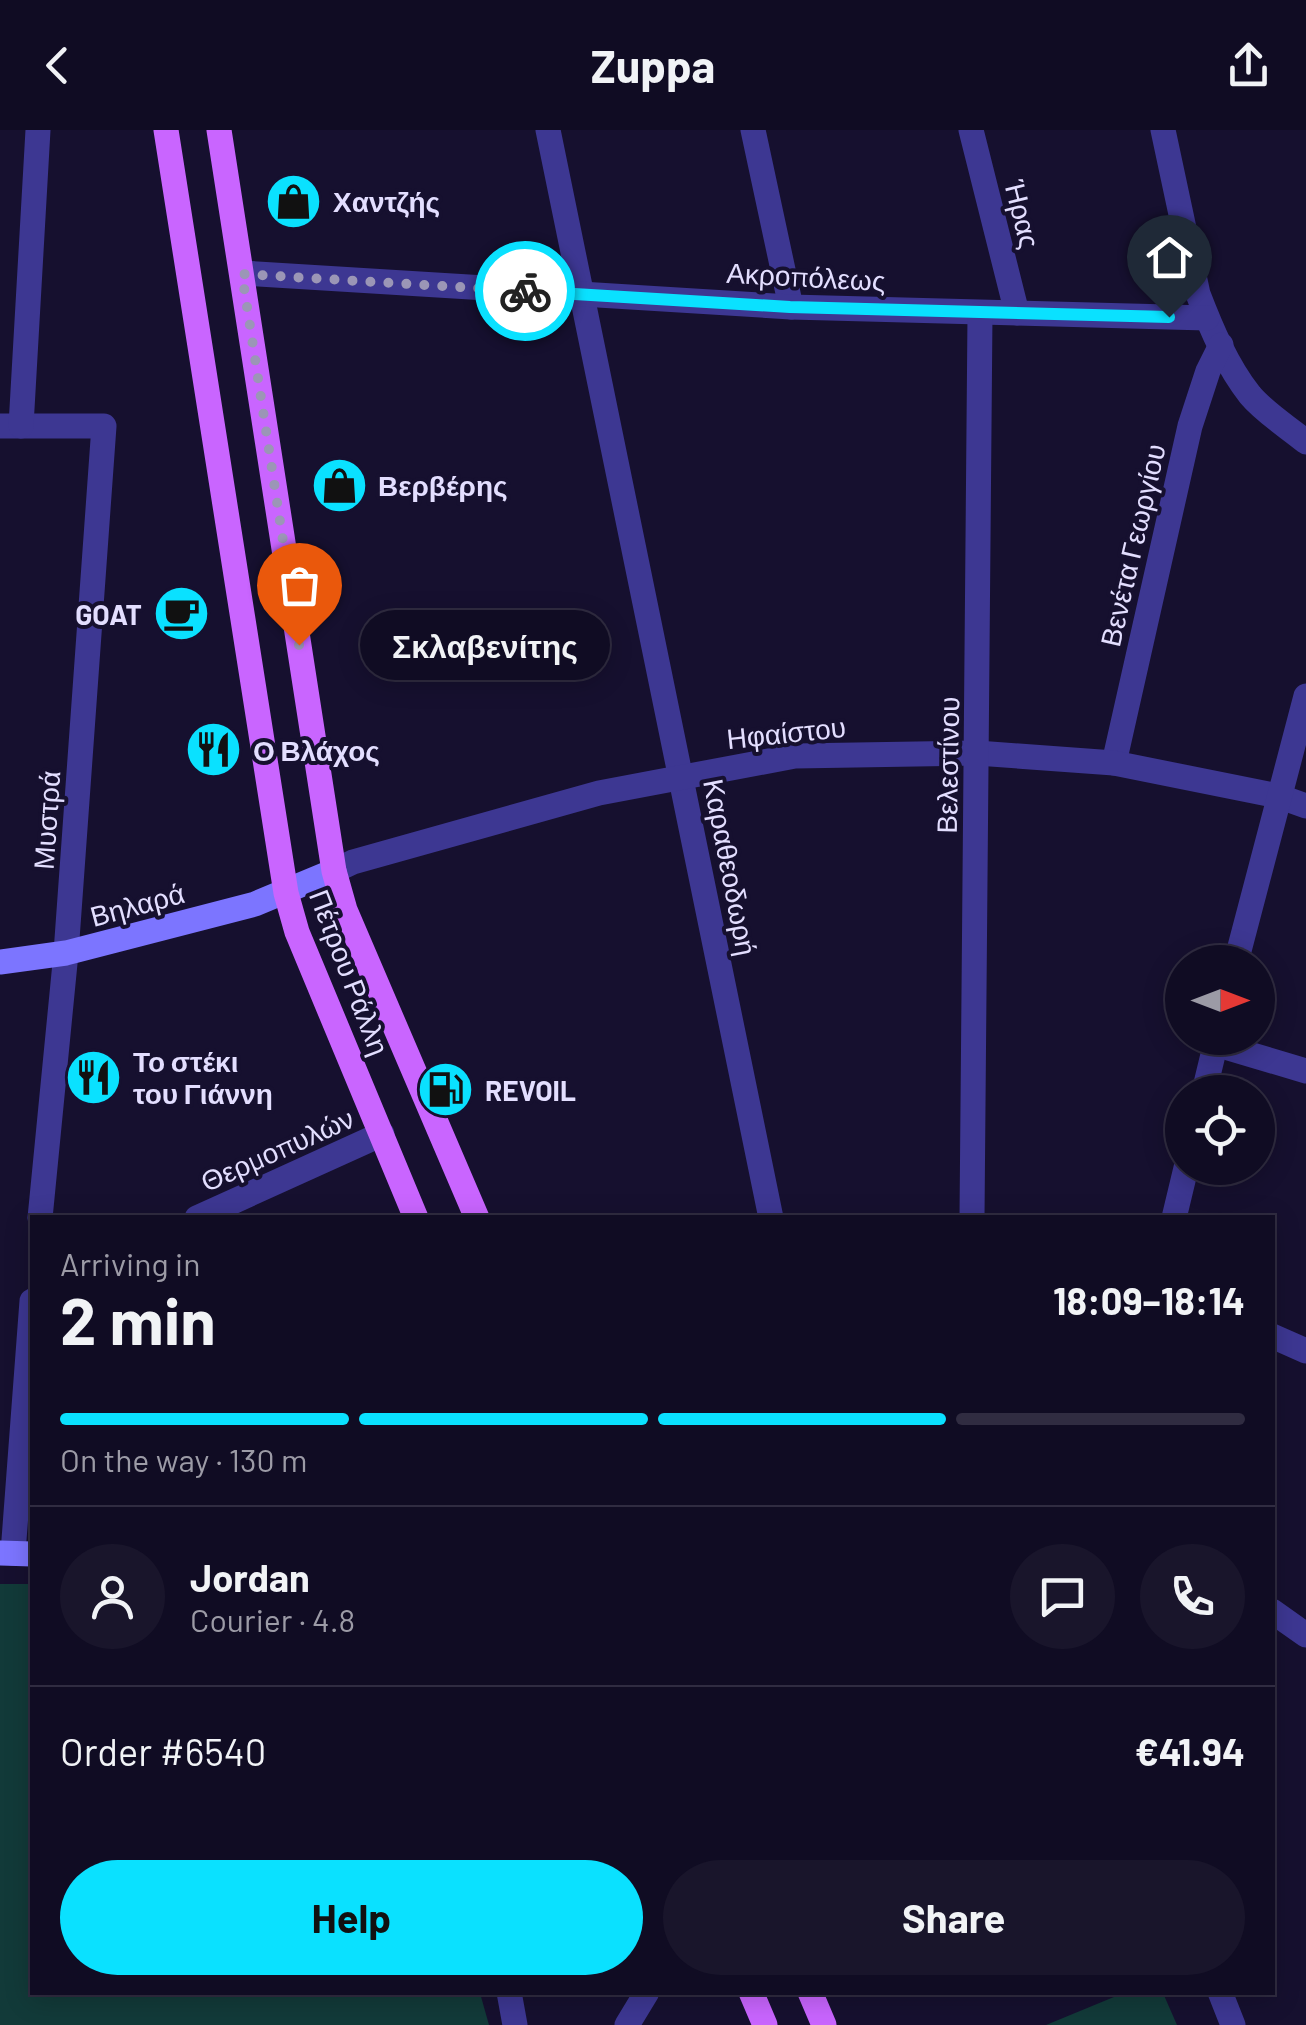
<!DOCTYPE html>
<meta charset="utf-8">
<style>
:root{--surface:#100c23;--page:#19152b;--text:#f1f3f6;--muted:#9c9ba6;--line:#302c41;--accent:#0ae1ff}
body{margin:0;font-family:Barlow,sans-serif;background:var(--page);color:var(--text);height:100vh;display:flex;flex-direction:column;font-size:38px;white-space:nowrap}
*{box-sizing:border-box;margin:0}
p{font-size:32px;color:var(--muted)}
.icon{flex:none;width:55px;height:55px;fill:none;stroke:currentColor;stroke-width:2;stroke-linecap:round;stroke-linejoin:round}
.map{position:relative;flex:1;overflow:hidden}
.details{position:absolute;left:30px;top:1085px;width:1245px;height:780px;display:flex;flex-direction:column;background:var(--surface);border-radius:0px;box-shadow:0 5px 25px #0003,0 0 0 2px var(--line)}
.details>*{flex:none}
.needle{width:65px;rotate:90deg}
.tools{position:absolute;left:1165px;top:815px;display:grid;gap:20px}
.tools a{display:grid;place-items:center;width:110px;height:110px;border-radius:50%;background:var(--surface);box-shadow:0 5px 25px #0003,0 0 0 2px var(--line);font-size:50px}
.pin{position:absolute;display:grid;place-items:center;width:85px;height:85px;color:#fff;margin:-102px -42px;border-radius:50% 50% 50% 0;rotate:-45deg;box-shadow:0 0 10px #0007}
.pin .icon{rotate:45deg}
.courier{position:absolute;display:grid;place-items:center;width:100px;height:100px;margin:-50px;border:8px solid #0ae1ff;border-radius:50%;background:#fff;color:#222;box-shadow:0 2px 12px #0007}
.bubble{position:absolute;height:70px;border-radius:35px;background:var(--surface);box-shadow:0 5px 25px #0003,0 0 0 2px var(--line);font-size:32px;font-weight:700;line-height:70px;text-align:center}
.headline em{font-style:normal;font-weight:700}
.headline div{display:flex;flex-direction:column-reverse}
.headline{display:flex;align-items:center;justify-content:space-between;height:170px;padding:0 30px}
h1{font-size:65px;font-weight:700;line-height:75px}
.bar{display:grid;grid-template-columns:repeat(4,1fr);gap:15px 10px;align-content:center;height:120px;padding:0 30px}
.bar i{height:12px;border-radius:8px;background:var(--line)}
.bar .active{background:var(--accent)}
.bar p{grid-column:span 4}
.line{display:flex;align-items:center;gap:25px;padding:0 30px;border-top:2px solid var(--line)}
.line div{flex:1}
.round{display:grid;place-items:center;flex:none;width:105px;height:105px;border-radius:52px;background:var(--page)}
.primary-button{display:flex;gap:20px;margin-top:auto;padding:20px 30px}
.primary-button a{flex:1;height:115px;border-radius:60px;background:var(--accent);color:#111;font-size:40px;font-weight:700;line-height:115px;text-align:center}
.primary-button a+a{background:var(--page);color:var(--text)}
header{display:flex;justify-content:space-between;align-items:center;height:130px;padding:0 30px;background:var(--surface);font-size:45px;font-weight:700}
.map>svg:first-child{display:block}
</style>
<header><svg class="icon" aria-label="back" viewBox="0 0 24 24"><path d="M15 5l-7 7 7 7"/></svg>Zuppa<svg class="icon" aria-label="share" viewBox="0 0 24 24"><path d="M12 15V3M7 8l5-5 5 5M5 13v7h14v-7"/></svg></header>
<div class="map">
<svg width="1306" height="1895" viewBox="0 0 1306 1895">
<rect width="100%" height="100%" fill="#16102f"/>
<g fill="#123a39">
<path d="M0 1454H32V1862L480 1863 489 1895H0Z"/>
<path d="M1126 1862 1163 1863 1177 1895H1046Z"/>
</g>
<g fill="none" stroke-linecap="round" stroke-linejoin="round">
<g stroke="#3d3792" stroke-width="25">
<path d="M548 0 771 1088"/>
<path d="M753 0 791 177"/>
<path d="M971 0 1017 183"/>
<path d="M1163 0 1198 164C1211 198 1227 236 1250 265 1265 283 1288 297 1306 312"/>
<path d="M242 143 791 177 1207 188"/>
<path d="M0 296H104L66 823 40 1088"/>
<path d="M21 296 38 0"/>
<path d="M1114 633 1190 296 1208 241 1221 215"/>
<path d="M334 741 353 732 599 663 795 626 977 623 1114 633 1278 666 1306 676"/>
<path d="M1236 832 1306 566"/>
<path d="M1215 914 1306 941"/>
<path d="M1204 962 1217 908"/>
<path d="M197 1088 382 1004"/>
<path d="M972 1088 980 184"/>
<path d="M1174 1088 1186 1038"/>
<path d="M1272 1206 1306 1221"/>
<path d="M13 1423 32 1171"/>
<path d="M1272 1481 1306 1505"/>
<path d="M509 1862 515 1895"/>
<path d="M1220 1862 1233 1895"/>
<path d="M627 1895 647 1862"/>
</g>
<g stroke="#7c75ff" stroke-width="25">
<path d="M0 832 66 823 255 774 334 741"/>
<path d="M0 1423 32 1424"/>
</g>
<g stroke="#c965ff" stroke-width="25">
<path d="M166 0 286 763 297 802 416 1088"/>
<path d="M219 0 334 741 345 780 477 1088"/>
<path d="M751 1862 765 1895"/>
<path d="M810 1862 824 1895"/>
</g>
</g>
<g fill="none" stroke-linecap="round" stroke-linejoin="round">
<path stroke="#9b96b6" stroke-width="10" stroke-dasharray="0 18" d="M299 515 242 144 525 161"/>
<path stroke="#0ae1ff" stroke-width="12" d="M525 161 790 177 1169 187"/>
</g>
<defs>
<symbol id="shop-disc" viewBox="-11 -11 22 22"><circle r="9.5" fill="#0ae1ff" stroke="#16102f"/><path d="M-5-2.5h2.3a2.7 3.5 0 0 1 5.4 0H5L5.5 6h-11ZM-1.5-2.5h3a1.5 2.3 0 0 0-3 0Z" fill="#111"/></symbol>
<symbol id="cafe-disc" viewBox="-11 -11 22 22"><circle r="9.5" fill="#0ae1ff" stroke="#16102f"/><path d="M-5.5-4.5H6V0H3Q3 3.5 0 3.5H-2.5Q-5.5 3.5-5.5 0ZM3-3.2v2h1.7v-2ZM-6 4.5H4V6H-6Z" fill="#111"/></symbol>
<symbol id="restaurant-disc" viewBox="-11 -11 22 22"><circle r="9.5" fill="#0ae1ff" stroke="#16102f"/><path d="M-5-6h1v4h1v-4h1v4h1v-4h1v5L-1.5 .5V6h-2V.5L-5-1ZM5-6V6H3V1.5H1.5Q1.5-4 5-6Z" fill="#111"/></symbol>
<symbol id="fuel-disc" viewBox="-11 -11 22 22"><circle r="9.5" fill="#0ae1ff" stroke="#16102f"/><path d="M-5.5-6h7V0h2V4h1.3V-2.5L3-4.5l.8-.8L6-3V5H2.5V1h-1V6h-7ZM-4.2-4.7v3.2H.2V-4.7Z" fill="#111"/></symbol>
</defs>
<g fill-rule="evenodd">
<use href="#shop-disc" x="262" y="40" width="63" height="63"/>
<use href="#shop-disc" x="308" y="324" width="63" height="63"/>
<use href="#cafe-disc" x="150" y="452" width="63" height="63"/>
<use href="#restaurant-disc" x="182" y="588" width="63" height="63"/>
<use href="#restaurant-disc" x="62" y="916" width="63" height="63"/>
<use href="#fuel-disc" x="414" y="928" width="63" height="63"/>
</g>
<g text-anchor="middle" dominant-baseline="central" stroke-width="8" stroke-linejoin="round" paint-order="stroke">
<g font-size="28" font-weight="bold" fill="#e3deff" stroke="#16102f" text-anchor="start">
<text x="333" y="71">Χαντζής</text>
<text x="378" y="355">Βερβέρης</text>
<text x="142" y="484" text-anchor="end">GOAT</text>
<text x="253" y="620">Ο Βλάχος</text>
<text x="133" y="931">Το στέκι<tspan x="133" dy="32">του Γιάννη</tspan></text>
<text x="485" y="960">REVOIL</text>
</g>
<g font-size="28" fill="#e3deff" stroke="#16102f">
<text transform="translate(1023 84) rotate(76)">Ήρας</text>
<text transform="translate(806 146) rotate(3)">Ακροπόλεως</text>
<text transform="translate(1132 415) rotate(-77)">Βενέτα Γεωργίου</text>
<text transform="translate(786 602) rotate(-6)">Ηφαίστου</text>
<text transform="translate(947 635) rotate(-89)">Βελεστίνου</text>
<text transform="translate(46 690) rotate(-86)">Μυστρά</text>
<text transform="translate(731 737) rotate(79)">Καραθεοδωρή</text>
<text transform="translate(137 774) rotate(-15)">Βηλαρά</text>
<text transform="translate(350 842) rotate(69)">Πέτρου Ράλλη</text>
<text transform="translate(277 1019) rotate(-24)">Θερμοπυλών</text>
</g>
</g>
</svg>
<div class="tools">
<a><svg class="needle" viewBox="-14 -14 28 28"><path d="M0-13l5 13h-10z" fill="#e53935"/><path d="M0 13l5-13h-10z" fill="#9c9ba6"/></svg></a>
<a><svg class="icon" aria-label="locate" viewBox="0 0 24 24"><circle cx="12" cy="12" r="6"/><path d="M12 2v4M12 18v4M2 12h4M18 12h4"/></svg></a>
</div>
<div class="pin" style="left:299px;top:515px;background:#ea580c"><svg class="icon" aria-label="bag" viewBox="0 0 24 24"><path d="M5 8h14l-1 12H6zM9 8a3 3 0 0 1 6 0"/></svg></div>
<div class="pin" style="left:1169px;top:187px;background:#1f2937"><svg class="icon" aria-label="home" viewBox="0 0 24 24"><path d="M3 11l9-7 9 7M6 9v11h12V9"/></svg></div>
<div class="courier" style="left:525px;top:161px"><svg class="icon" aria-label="bike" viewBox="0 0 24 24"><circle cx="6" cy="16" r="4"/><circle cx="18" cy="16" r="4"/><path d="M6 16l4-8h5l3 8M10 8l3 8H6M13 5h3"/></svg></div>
<div class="bubble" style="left:360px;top:480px;width:250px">Σκλαβενίτης</div>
<section class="details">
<div class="headline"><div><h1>2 min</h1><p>Arriving in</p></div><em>18:09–18:14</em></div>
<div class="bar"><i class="active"></i><i class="active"></i><i class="active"></i><i></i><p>On the way · 130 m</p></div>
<div class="line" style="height:180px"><a class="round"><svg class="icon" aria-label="person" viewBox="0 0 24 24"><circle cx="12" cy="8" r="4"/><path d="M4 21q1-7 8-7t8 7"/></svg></a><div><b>Jordan</b><p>Courier · 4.8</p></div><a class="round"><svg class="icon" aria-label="chat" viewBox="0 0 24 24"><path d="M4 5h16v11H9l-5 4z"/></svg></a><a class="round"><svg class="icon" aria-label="phone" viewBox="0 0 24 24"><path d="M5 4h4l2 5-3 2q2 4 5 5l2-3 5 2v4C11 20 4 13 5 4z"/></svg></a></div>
<div class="line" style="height:130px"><div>Order #6540</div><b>€41.94</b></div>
<div class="primary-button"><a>Help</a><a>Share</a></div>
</section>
</div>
